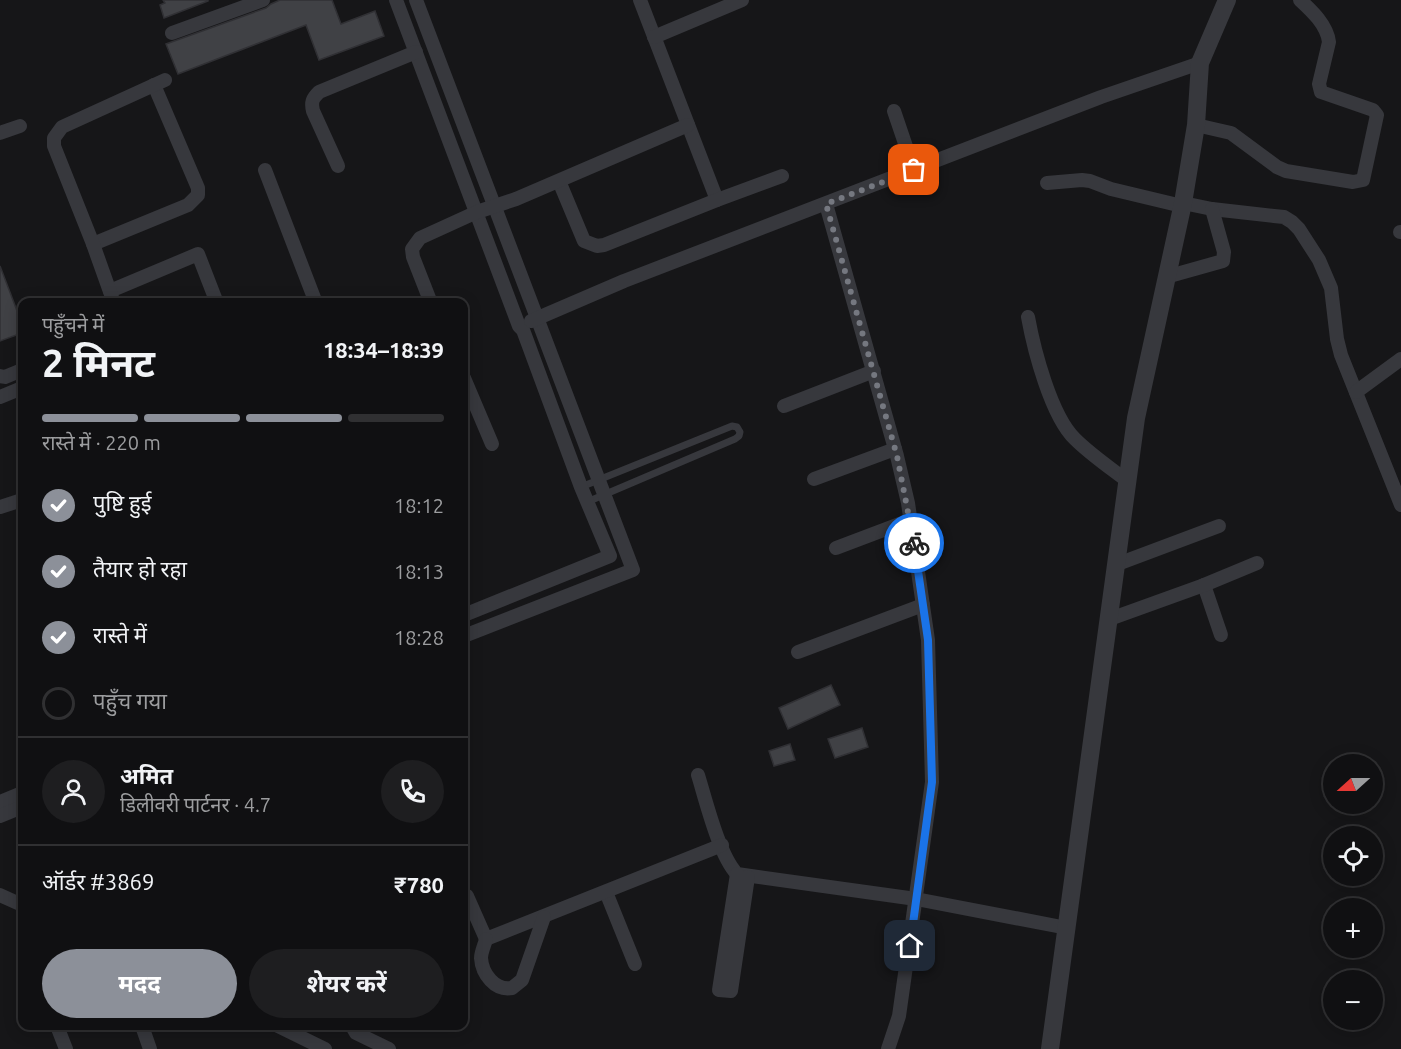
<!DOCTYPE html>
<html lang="hi">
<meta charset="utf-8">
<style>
:root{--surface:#101012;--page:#1e1e20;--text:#f1f3f6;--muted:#9c9d9f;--line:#303032;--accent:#8c9099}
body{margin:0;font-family:Ubuntu,"Noto Sans Devanagari",sans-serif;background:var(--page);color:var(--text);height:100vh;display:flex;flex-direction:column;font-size:22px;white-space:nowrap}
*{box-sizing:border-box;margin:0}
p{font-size:20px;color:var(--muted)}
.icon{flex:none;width:33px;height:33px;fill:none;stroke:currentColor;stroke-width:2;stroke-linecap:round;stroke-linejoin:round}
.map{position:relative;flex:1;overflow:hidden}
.details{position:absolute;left:18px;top:298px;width:450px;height:732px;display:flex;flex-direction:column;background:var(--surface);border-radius:12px;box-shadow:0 3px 15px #0003,0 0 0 2px var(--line)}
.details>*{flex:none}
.needle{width:39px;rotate:249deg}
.tools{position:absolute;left:1323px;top:754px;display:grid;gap:12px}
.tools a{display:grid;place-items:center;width:60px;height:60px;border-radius:50%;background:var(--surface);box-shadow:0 3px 15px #0003,0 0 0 2px var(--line);font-size:30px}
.pin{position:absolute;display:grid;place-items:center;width:51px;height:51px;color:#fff;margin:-26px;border-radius:12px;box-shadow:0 3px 9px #0006}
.courier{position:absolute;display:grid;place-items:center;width:60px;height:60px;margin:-30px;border:4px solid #1a73e8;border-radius:50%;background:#fff;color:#222;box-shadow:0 2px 8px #0007}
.headline em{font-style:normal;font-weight:700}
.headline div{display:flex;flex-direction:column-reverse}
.headline{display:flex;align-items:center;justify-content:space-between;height:102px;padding:0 24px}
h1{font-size:39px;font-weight:700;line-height:45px}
.bar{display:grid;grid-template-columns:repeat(4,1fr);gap:9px 6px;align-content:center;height:72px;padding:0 24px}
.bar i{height:8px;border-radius:4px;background:var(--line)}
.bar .active{background:var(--accent)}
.bar p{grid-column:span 4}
.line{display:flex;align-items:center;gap:15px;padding:0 24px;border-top:2px solid var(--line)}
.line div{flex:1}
.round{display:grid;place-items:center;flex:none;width:63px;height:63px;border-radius:32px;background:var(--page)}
ol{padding:0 24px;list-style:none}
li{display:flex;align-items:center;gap:18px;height:66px}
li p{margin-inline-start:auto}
li .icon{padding:6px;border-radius:50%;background:var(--accent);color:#fff;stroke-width:4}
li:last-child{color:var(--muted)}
li i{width:33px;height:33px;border:3px solid var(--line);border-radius:50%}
.button{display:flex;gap:12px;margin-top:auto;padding:12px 24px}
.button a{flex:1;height:69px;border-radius:36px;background:var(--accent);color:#fff;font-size:24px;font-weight:700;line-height:69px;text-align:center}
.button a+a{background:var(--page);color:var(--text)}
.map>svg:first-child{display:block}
</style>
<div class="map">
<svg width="1401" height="1049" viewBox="0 0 1401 1049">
<rect width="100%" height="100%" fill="#161618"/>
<g fill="#404145" stroke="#303034" stroke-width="1.5">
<path d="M163 0H208V1L164 18 160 5 165 3Z"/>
<path d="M280 0H332L341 24 375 11 384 36 319 60 306 25 178 74 166 44 266 8 271 4Z"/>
<path d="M0 266 22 324V333L0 341Z"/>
<path d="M831 685 840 705 788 729 779 708Z"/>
<path d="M862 728 868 747 835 758 828 739Z"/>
<path d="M790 744 795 760 774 766 769 751Z"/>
</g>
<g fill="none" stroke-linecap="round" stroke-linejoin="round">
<path stroke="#37383d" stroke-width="7" d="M581 487 732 426 737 427 740 432 739 436 735 439 587 502"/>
<g stroke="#37383d" stroke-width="14">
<path d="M396 0 519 326 523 330 581 487 610 556 464 615"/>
<path d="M416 0 633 570 464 636"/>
<path d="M640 0 717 200"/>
<path d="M172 33 263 0"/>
<path d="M654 37 742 0"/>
<path d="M894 111 914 170"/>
<path d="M1196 125 1231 133 1277 167 1286 171 1353 182 1363 180 1377 115 1373 110 1321 92 1319 84 1329 42C1327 25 1312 11 1300 0"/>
<path d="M0 133 20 126"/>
<path d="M338 166 313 111C311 102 312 99 319 92L416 52"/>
<path d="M265 170 316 303"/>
<path d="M559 181 584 241 597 246 604 245 717 200 782 176"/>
<path d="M1047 183 1082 180 1090 181 1111 189 1182 206"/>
<path d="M1183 203 1212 209 1274 216 1284 217 1292 222 1299 229 1319 260 1331 288 1337 339 1341 355 1401 505"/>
<path d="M826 204 897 456 908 503 928 640 932 782 899 1016 888 1049"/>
<path d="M1400 232H1401"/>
<path d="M93 244 188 205 198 195V188L154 85"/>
<path d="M1166 277 1223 261 1224 252 1212 209"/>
<path d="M110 291 198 254 217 303"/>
<path d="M114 303 93 244 54 146V138L62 127 165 80"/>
<path d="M431 303 413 257 412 249 420 238 477 212 516 199 688 125"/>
<path d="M1028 317C1034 350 1051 416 1075 439 1090 454 1109 467 1126 480"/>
<path d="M531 321 624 281 1101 97 1200 63"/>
<path d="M0 376 5 377 22 370"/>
<path d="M464 378 492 444"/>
<path d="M1356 392 1401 359"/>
<path d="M0 397 22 388"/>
<path d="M784 406 874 371"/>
<path d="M814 479 895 449"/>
<path d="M0 507 22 500"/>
<path d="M836 548 910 520"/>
<path d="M1115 565 1219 526"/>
<path d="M1204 585 1221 635"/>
<path d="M1107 620 1204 585 1257 563"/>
<path d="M798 652 923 605"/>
<path d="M698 775C706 801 719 855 737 874L916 899 1067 928"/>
<path d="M0 802 22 793"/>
<path d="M0 816 22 807"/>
<path d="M737 874 719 990 731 991 748 877"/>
<path d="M606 892 635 964"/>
<path d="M0 895 22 905"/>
<path d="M464 897 467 896 486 939 722 845"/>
<path d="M486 939C485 944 481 952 481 958 482 974 495 991 512 988L522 980 544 917"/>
<path d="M57 1026 66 1049"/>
<path d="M142 1026 150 1049"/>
<path d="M278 1026 325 1049"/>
<path d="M352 1026 356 1033 389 1049"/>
</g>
<path stroke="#37383d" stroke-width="18" d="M1050 1049 1136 418 1183 203 1196 125 1200 63 1227 0"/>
</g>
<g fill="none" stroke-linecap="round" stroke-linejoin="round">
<path stroke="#757880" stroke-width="6" stroke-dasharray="0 10.8" d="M914 543 897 456 826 204 914 170"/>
<path stroke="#1a73e8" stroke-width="8" d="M910 946 932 782 928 640 914 543"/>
</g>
</svg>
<div class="tools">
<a><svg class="needle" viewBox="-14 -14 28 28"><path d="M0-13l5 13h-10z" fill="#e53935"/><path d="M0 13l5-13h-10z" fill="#9c9d9f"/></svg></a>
<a><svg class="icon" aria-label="locate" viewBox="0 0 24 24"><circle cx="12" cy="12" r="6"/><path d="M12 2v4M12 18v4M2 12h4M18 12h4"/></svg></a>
<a>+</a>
<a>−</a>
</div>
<div class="pin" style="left:914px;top:170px;background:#ea580c"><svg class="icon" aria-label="bag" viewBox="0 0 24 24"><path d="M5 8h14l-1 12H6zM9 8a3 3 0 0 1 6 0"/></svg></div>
<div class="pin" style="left:910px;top:946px;background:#1f2937"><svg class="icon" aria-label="home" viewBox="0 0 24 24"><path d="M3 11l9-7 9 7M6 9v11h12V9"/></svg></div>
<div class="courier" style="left:914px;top:543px"><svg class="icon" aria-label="bike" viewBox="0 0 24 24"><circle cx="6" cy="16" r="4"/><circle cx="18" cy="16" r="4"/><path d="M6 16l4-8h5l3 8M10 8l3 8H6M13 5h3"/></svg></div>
<section class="details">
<div class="headline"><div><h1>2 मिनट</h1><p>पहुँचने में</p></div><em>18:34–18:39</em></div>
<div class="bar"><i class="active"></i><i class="active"></i><i class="active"></i><i></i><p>रास्ते में · 220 m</p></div>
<ol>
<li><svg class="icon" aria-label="check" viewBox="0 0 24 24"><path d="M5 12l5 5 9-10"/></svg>पुष्टि हुई<p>18:12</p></li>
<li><svg class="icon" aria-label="check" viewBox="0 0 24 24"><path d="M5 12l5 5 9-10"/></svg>तैयार हो रहा<p>18:13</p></li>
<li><svg class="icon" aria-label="check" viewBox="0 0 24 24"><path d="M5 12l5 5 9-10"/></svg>रास्ते में<p>18:28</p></li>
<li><i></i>पहुँच गया</li>
</ol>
<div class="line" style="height:108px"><a class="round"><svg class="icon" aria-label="person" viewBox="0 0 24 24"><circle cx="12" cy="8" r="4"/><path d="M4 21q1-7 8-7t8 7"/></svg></a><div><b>अमित</b><p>डिलीवरी पार्टनर · 4.7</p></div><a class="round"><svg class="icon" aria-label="phone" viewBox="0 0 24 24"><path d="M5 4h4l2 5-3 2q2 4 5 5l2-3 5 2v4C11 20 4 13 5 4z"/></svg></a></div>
<div class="line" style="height:78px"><div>ऑर्डर #3869</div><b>₹780</b></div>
<div class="button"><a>मदद</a><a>शेयर करें</a></div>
</section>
</div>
